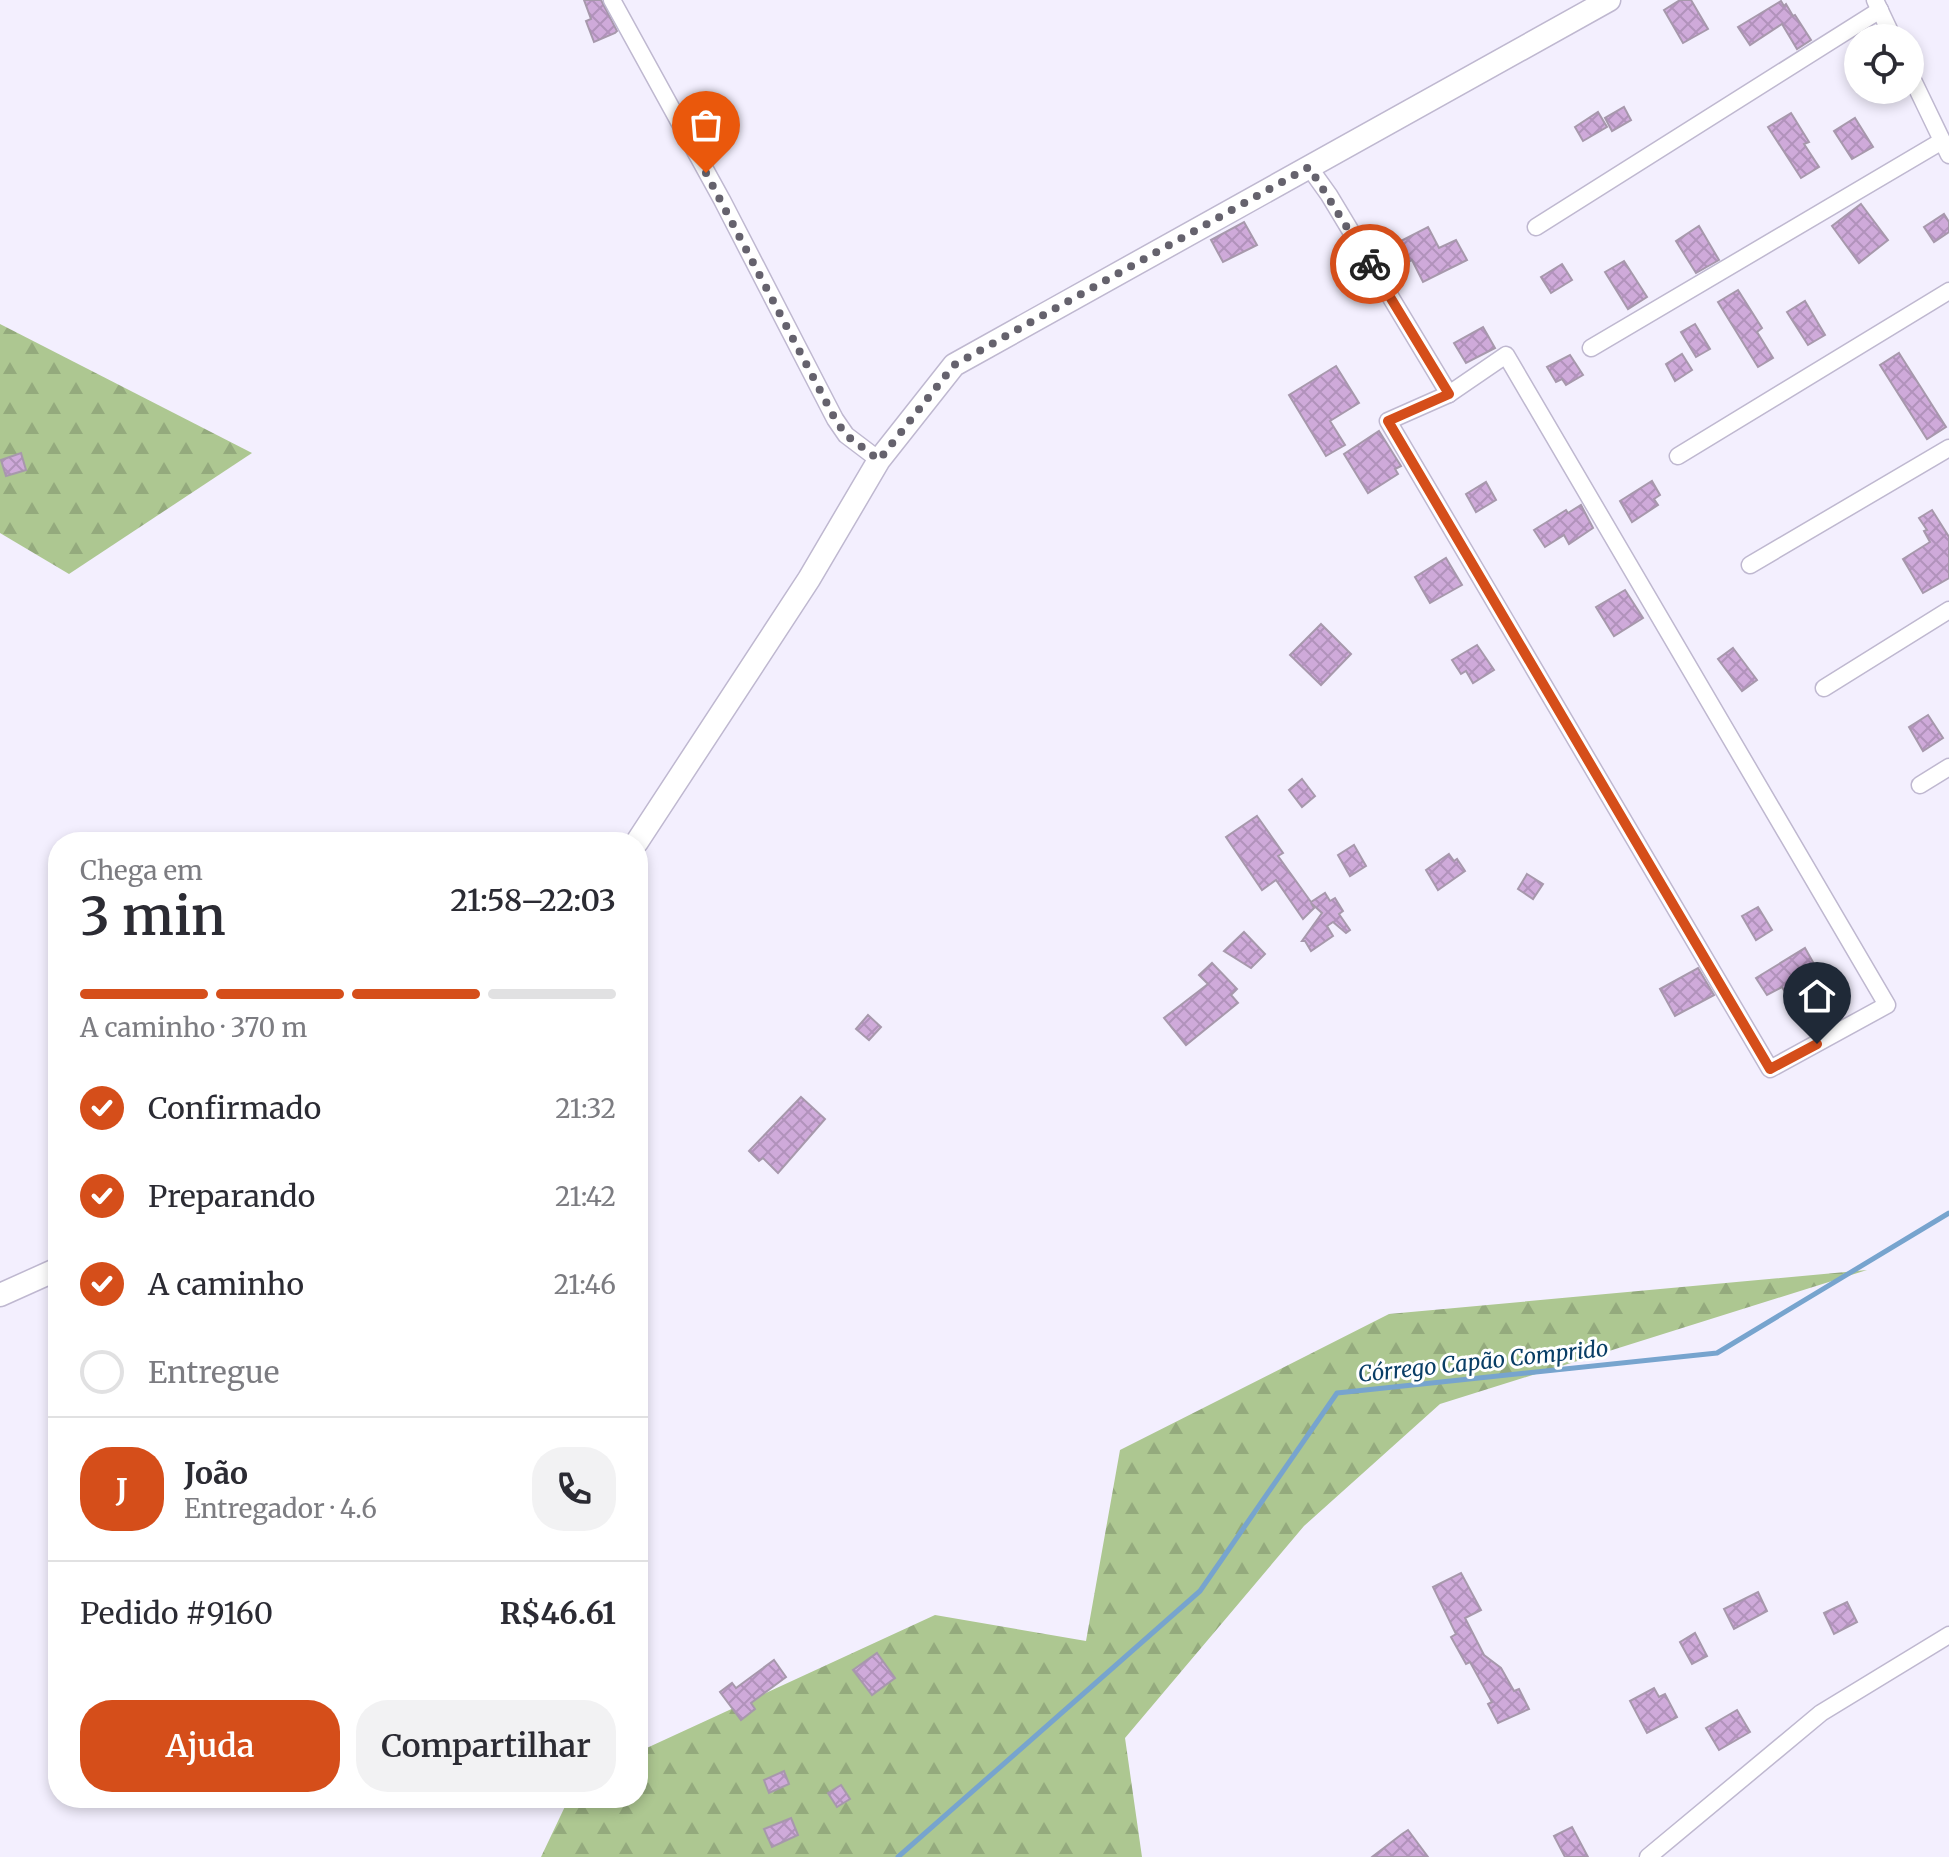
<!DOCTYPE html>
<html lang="pt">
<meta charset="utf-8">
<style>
:root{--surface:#fff;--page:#f2f2f3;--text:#2b2b33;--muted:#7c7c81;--line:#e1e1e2;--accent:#d54e1a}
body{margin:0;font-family:Merriweather,serif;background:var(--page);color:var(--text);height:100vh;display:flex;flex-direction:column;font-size:30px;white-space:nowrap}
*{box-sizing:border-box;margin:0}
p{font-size:26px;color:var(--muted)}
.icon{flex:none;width:44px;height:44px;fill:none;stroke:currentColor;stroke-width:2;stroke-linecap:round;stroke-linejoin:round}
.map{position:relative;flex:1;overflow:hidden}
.side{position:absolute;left:48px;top:832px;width:600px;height:976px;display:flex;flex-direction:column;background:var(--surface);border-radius:32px;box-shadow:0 4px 12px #0003}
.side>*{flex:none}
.tools{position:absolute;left:1844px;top:24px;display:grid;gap:16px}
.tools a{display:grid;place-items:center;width:80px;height:80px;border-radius:50%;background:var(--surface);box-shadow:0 4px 12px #0003;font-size:40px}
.pin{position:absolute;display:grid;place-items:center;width:68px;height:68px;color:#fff;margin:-82px -34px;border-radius:50% 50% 50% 0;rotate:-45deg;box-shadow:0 0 8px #0007}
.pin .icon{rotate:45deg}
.courier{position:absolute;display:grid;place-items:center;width:80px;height:80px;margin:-40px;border:6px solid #d54e1a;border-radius:50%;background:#fff;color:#222;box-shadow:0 2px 10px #0007}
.headline em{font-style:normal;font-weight:600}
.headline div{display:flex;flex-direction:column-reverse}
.headline{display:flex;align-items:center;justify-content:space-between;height:136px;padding:0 32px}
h1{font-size:52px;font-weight:600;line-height:60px}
.bar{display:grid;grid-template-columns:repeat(4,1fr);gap:12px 8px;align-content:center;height:96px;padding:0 32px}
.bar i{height:10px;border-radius:6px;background:var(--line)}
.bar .current{background:var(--accent)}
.bar p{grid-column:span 4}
.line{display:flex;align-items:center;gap:20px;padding:0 32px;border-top:2px solid var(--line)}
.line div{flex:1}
.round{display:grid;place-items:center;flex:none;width:84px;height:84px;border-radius:32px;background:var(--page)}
ol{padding:0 32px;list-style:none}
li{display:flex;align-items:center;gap:24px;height:88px}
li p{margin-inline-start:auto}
li .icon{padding:8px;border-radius:50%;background:var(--accent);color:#fff;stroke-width:4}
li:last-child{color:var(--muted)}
li i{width:44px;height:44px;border:4px solid var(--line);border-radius:50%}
.button{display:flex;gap:16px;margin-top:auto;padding:16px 32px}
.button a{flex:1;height:92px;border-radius:32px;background:var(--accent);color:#fff;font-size:32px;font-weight:600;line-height:92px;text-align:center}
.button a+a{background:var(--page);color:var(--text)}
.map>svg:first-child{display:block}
</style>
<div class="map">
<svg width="1949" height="1857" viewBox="0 0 1949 1857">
<defs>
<pattern id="forest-firs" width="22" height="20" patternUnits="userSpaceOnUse" patternTransform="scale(2)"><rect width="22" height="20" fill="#adc791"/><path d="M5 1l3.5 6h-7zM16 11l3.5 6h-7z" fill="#94aa7d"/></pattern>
<pattern id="building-cross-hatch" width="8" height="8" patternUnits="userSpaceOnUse" patternTransform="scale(2)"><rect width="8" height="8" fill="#cfaada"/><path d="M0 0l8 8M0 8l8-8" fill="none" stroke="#b192bb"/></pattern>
</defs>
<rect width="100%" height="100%" fill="#f3effe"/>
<g fill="url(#forest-firs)">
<path d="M0 324 252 453 69 574 0 533Z"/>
<path d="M1867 1270 1440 1404 1304 1526 1125 1738 1142 1857H541L569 1798H638V1752L935 1615 1086 1641 1120 1450 1389 1314Z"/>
</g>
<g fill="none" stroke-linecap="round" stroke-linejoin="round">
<path stroke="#77a4ce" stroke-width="5" d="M898 1857 1200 1591 1337 1393 1717 1353 1949 1213"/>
</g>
<g fill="url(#building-cross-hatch)" stroke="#a798ac" stroke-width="2">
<path d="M584 0H601L617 31 615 33 594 42 586 21 591 19Z"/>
<path d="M1680 0H1691L1708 29 1683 43 1664 10Z"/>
<path d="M1781 1 1784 6 1786 4 1793 16 1795 15 1811 40 1797 49 1782 24 1750 45 1738 27Z"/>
<path d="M1624 107 1631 120 1612 131 1605 118Z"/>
<path d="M1598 112 1607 127 1583 141 1575 127Z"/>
<path d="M1791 113 1809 142 1804 144 1819 167 1801 178 1768 127Z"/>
<path d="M1855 118 1873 147 1852 159 1834 131Z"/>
<path d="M1861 204 1888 240 1859 263 1832 226Z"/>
<path d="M1944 214 1949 222V232L1934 242 1924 227Z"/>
<path d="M1244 222 1257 245 1223 262 1211 240Z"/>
<path d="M1699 226 1719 260 1696 273 1676 241Z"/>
<path d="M1428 227 1439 248 1456 240 1467 260 1423 282 1412 260 1405 264 1395 244Z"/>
<path d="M1624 261 1647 297 1628 309 1605 272Z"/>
<path d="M1562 264 1572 280 1551 293 1541 277Z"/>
<path d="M1738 290 1762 328 1757 332 1773 358 1758 367 1718 302Z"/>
<path d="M1805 301 1825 335 1808 345 1787 312Z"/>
<path d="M1695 324 1710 349 1696 357 1681 332Z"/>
<path d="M1483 327 1495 348 1466 363 1454 343Z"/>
<path d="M1899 353 1946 427 1927 439 1880 365Z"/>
<path d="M1682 354 1692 370 1675 381 1666 364Z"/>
<path d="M1570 355 1583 375 1566 385 1562 379 1556 382 1547 367Z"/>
<path d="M1336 366 1359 403 1330 421 1345 445 1326 456 1289 395Z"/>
<path d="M1379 431 1401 466 1395 469 1398 474 1368 493 1344 454Z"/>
<path d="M21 453 26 470 6 476 1 460Z"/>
<path d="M1652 481 1660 495 1654 499 1658 505 1632 522 1620 501Z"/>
<path d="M1486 482 1496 500 1476 512 1466 494Z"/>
<path d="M1581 505 1593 528 1569 544 1564 535 1545 547 1534 530 1566 510 1568 513Z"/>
<path d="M1932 510 1949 537V578L1923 593 1903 559 1930 542 1924 531 1927 530 1919 518Z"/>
<path d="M1446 558 1462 585 1430 603 1415 577Z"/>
<path d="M1625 590 1643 618 1614 636 1596 607Z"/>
<path d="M1321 624 1351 654 1321 685 1290 655Z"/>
<path d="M1477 645 1494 670 1473 683 1466 671 1461 674 1452 660Z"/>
<path d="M1733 648 1757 680 1742 691 1718 659Z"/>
<path d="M1928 715 1943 738 1923 751 1909 727Z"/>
<path d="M1302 779 1315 796 1302 807 1289 790Z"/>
<path d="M1257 816 1283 853 1278 856 1311 902 1325 893 1330 901 1335 898 1343 911 1339 914 1350 930 1346 933 1333 922 1327 926 1333 936 1311 951 1305 941H1302L1322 913 1311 903 1314 908 1303 919 1276 880 1262 890 1226 837Z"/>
<path d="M1354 845 1366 866 1350 876 1338 855Z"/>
<path d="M1449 854 1454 861 1457 859 1465 871 1438 890 1426 870Z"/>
<path d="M1527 874 1543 884 1533 899 1518 889Z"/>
<path d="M1758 907 1772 930 1756 940 1742 916Z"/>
<path d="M1244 932 1265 954 1251 968 1224 951Z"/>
<path d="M1805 948 1818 971 1807 980 1809 985 1804 988 1805 990 1788 997 1782 987 1767 995 1756 978Z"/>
<path d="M1212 963 1237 989 1231 995 1238 1003 1186 1045 1164 1018 1208 984 1199 975Z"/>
<path d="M1698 968 1714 995 1675 1016 1660 989Z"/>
<path d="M868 1015 881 1027 869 1040 856 1029Z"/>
<path d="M801 1097 825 1119 778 1173 763 1158 759 1161 749 1151Z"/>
<path d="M1461 1573 1481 1610 1465 1618 1484 1655 1501 1668 1514 1691 1519 1689 1529 1709 1498 1723 1488 1704 1492 1702 1470 1662 1466 1664 1451 1637 1456 1634 1433 1587Z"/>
<path d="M1758 1592 1767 1611 1734 1629 1724 1609Z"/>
<path d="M1847 1602 1857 1622 1834 1634 1824 1613Z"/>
<path d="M1695 1633 1707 1656 1692 1664 1680 1642Z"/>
<path d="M877 1653 895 1678 872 1695 853 1670Z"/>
<path d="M774 1660 786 1677 751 1703 755 1709 741 1720 720 1692 732 1683 736 1688Z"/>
<path d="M1654 1688 1659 1697 1665 1694 1677 1717 1647 1733 1630 1701Z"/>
<path d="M1737 1710 1750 1732 1719 1750 1706 1728Z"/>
<path d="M784 1771 789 1784 769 1793 764 1780Z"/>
<path d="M841 1785 850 1799 837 1807 828 1793Z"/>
<path d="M791 1818 798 1835 772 1847 764 1829Z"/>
<path d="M1572 1827 1588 1857H1565L1554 1836Z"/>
<path d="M1408 1830 1428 1857H1372L1402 1834Z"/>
</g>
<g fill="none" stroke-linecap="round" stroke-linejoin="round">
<defs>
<g id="street">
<path d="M612 0 722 200 835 419 846 435 879 460"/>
<path d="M1875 0 1893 38"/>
<path d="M1910 74 1949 155"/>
<path d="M1309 167 1329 195 1449 394"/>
<path d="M1536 227 1880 10"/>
<path d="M1591 348 1942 141"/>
<path d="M1506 355 1887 1005 1770 1069 1388 421 1449 394Z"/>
<path d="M1678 456 1949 291"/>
<path d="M1750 565 1949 448"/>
<path d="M1824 688 1949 610"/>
<path d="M1920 785 1949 767"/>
<path d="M1648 1857 1821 1713 1949 1635"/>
</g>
<g id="secondary">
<path d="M637 842 809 579 879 460 954 365 1609 0"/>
<path d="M0 1295 58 1269"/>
</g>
</defs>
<use href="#street" stroke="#bfb8d0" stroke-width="19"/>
<use href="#secondary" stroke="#bfb8d0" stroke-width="25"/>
<use href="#street" stroke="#fff" stroke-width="16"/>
<use href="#secondary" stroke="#fff" stroke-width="22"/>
</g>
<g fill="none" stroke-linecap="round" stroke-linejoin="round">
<path stroke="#65626d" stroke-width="8" stroke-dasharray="0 14.4" d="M706 173 835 419 846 435 879 460 954 365 1309 167 1370 264"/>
<path stroke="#d54e1a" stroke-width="10" d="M1370 264 1449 394 1388 421 1770 1069 1817 1044"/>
</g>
<g text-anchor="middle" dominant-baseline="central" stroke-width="6" stroke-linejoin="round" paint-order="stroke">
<g font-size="22" font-style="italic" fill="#093e66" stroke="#fff">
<text transform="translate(1483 1361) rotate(-6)">Córrego Capão Comprido</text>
</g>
</g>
</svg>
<div class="tools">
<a><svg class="icon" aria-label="locate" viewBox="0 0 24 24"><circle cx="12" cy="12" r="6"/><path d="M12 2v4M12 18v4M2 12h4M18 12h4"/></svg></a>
</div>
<div class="pin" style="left:706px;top:173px;background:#ea580c"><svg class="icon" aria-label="bag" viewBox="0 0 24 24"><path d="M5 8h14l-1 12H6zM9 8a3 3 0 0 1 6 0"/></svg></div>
<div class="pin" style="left:1817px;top:1044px;background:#1f2937"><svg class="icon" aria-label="home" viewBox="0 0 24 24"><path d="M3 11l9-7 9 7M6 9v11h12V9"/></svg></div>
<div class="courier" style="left:1370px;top:264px"><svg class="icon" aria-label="bike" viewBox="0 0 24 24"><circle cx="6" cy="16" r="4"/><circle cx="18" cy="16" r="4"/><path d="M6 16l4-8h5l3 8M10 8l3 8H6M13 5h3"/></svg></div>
<section class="side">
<div class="headline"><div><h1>3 min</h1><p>Chega em</p></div><em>21:58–22:03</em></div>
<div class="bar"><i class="current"></i><i class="current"></i><i class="current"></i><i></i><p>A caminho · 370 m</p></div>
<ol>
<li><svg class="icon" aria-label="check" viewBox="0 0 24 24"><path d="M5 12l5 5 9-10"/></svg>Confirmado<p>21:32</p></li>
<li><svg class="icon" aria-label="check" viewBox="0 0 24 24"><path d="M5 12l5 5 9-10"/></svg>Preparando<p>21:42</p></li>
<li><svg class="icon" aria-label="check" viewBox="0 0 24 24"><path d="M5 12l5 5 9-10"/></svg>A caminho<p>21:46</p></li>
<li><i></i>Entregue</li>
</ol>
<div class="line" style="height:144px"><b class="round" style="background:var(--accent);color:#fff">J</b><div><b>João</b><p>Entregador · 4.6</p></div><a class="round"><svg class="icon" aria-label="phone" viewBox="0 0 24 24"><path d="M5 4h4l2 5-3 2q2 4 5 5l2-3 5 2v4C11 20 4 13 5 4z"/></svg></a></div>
<div class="line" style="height:104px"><div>Pedido #9160</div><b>R$46.61</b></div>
<div class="button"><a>Ajuda</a><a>Compartilhar</a></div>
</section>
</div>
